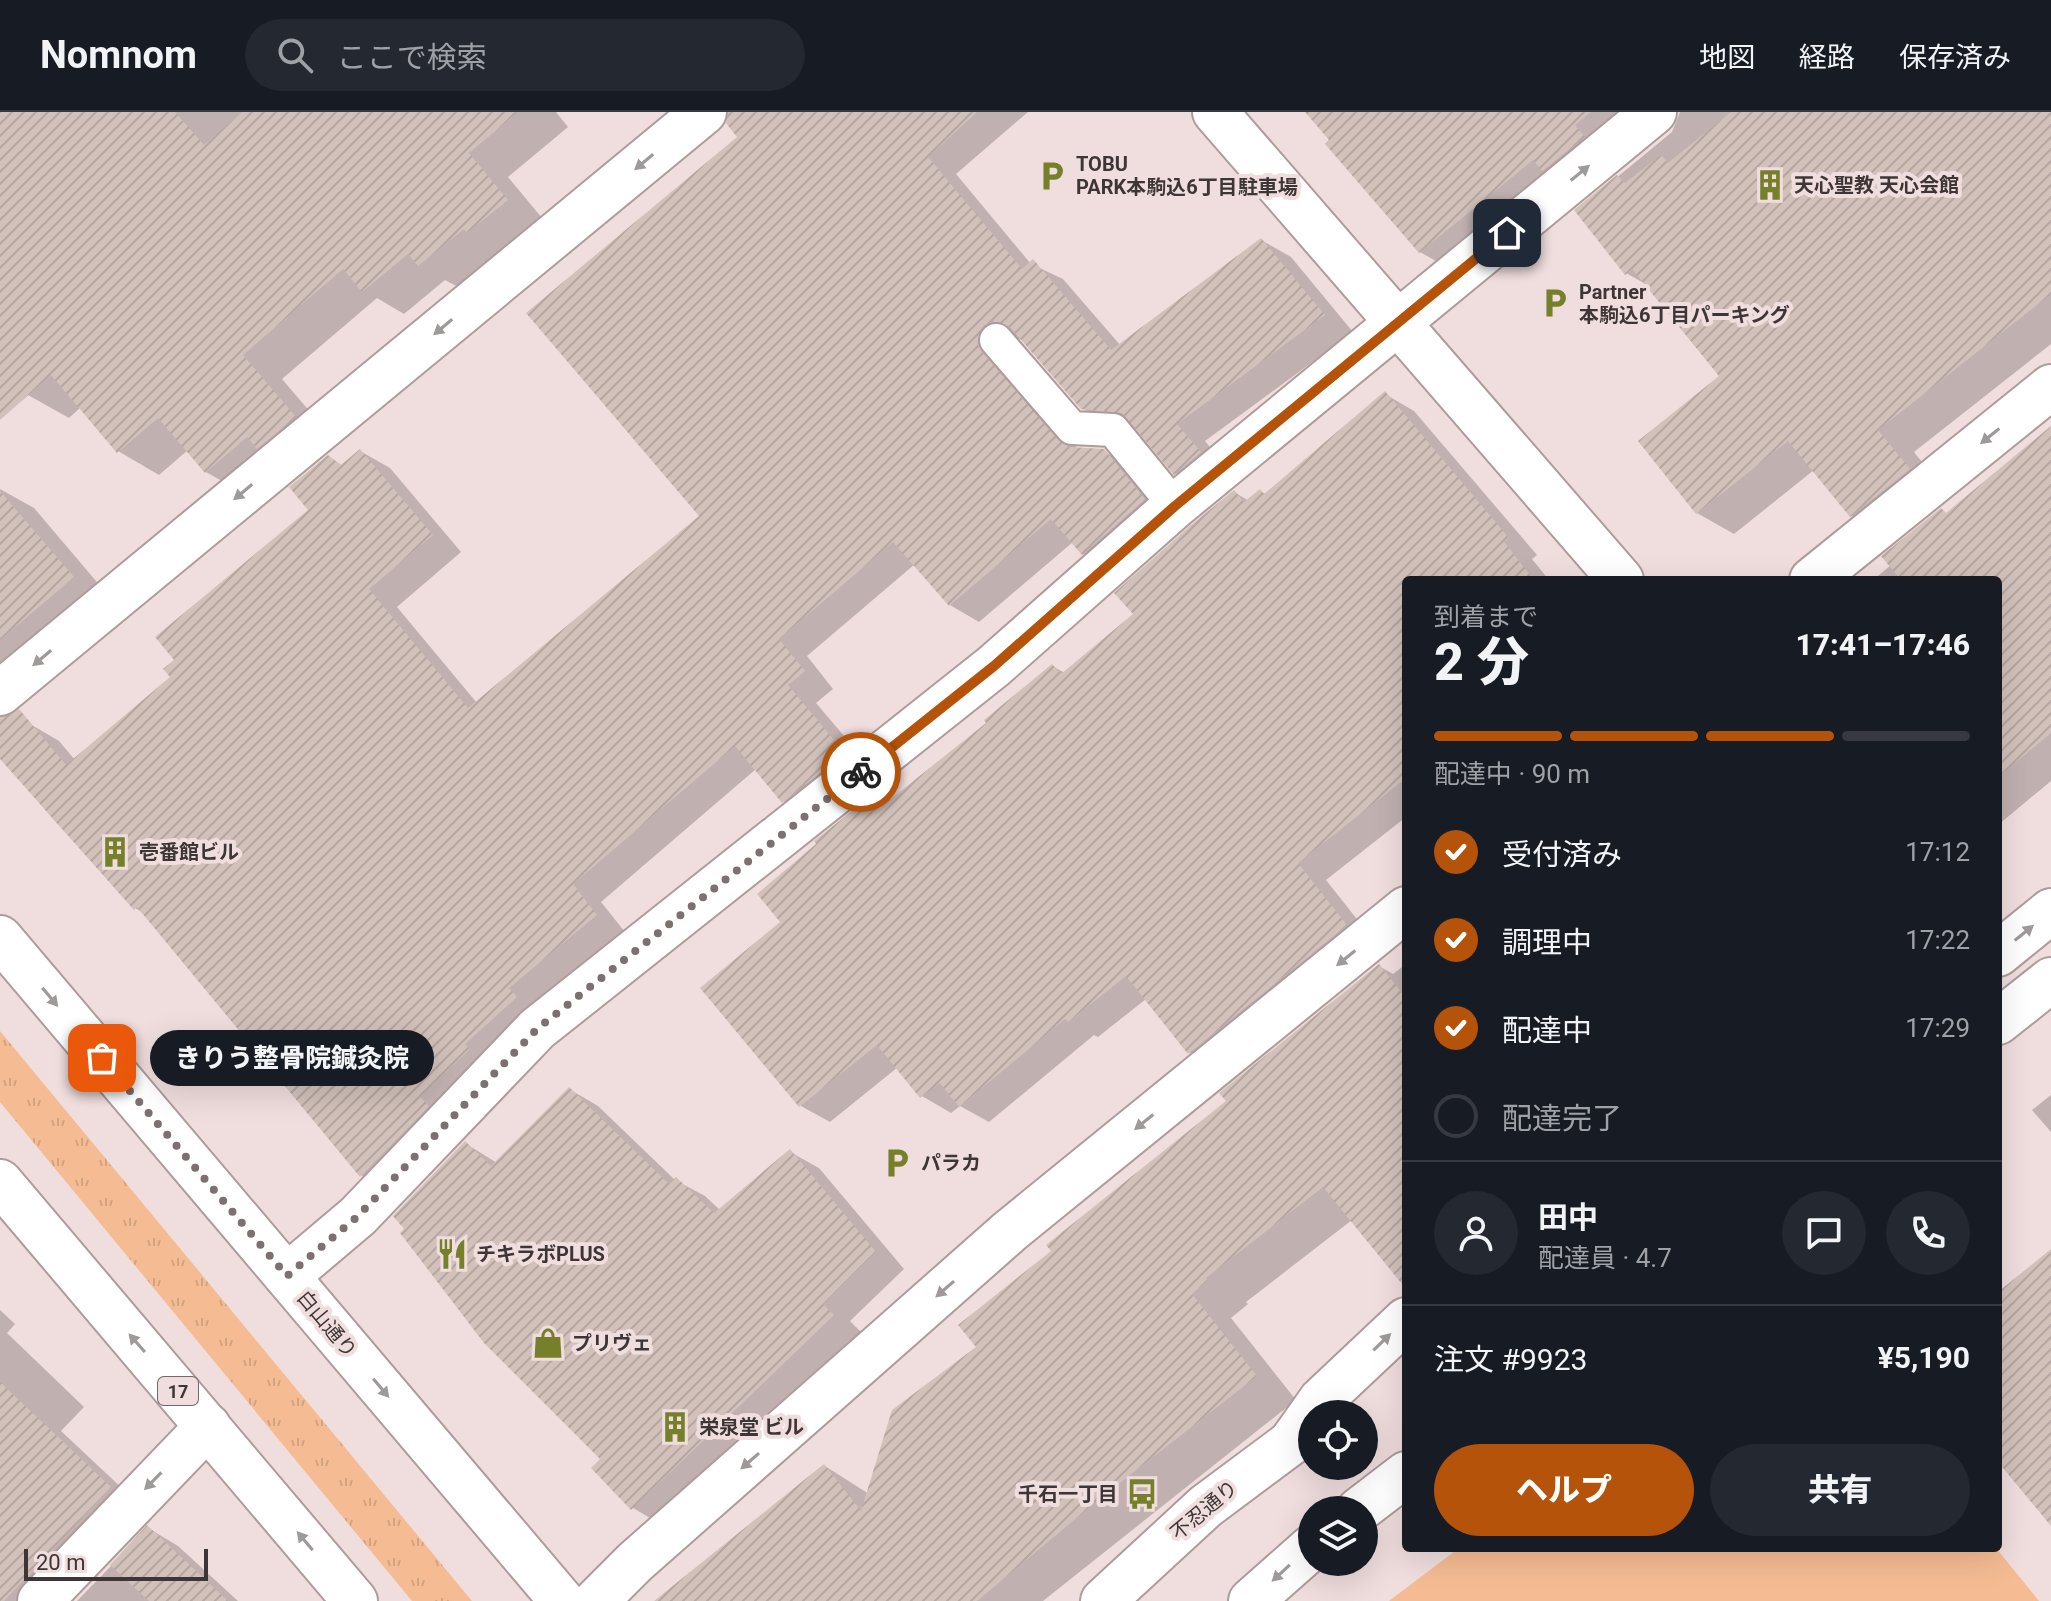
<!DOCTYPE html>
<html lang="ja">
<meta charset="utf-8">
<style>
:root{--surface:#171b24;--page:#242831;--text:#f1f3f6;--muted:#9ea1a6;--line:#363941;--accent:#b45309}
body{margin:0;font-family:Roboto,"Noto Sans JP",sans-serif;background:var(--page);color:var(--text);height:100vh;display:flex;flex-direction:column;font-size:30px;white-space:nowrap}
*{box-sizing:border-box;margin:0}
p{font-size:26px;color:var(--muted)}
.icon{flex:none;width:44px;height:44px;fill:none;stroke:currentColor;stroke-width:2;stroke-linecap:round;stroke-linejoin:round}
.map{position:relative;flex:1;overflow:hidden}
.details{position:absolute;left:1402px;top:464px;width:600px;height:976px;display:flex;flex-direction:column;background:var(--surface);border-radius:8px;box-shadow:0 8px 32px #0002}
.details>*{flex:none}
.tools{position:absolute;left:1298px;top:1288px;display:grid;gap:16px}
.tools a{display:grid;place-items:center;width:80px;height:80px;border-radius:50%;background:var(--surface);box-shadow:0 8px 32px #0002;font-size:40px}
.scale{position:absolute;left:24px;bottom:20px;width:184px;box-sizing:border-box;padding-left:8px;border:4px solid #3e3636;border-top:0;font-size:22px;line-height:28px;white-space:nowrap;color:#3e3636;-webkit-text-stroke:6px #f0dddd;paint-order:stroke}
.pin{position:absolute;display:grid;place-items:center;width:68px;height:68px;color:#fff;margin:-34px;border-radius:16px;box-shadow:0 4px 12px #0006}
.courier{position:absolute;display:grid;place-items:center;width:80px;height:80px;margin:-40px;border:6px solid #b45309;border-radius:50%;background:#fff;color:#222;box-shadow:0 2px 10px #0007}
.bubble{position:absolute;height:56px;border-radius:28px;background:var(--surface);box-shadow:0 8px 32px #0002;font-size:26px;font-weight:800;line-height:56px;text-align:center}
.headline em{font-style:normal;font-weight:800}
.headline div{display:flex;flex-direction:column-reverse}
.headline{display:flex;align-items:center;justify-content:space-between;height:136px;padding:0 32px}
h1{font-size:52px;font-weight:800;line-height:60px}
.bar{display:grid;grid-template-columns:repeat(4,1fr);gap:12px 8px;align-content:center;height:96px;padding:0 32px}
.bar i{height:10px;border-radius:6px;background:var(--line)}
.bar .selected{background:var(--accent)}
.bar p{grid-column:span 4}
.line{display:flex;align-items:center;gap:20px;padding:0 32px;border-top:2px solid var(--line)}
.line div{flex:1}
.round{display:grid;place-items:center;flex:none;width:84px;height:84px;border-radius:42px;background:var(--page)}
ol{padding:0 32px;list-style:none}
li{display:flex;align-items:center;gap:24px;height:88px}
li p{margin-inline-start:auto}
li .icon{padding:8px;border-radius:50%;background:var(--accent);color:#fff;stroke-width:4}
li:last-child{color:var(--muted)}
li i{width:44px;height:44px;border:4px solid var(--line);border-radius:50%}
.primary-button{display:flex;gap:16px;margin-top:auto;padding:16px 32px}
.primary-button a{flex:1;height:92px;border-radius:48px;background:var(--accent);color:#fff;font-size:32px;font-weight:800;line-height:92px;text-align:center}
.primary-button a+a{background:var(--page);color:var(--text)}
header{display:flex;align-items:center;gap:48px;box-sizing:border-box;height:112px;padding:0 40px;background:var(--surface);border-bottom:2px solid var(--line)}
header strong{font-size:38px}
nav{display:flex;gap:44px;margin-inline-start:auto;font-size:28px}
.search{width:560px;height:72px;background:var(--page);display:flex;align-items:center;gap:20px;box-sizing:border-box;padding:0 28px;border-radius:44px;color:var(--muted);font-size:30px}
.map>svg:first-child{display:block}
</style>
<header>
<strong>Nomnom</strong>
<div class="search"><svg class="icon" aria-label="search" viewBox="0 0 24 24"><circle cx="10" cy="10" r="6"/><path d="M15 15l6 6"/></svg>ここで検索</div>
<nav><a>地図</a><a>経路</a><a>保存済み</a></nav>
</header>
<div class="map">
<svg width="2051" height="1489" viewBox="0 0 2051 1489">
<defs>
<pattern id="grass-tufts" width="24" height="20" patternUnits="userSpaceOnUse" patternTransform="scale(2)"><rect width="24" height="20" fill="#f5bc93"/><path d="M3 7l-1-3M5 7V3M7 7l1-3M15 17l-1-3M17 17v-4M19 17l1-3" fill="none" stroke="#d3a27f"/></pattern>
<pattern id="building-hatch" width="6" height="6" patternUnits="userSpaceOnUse" patternTransform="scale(2)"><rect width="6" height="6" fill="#d2c1bb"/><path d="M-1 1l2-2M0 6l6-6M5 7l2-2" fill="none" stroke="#b5a6a1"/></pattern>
</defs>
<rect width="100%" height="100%" fill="#f0dddd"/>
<path fill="url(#grass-tufts)" d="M0 919 472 1489H412L0 990Z"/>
<path fill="#f5bc93" d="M1459 1436H1996L2039 1489H1389Z"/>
<g fill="#0003">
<path d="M0 0H556L568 15 508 65 547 112 460 176 445 168 404 202 377 186 282 267 335 329 247 383 206 360 188 338 159 363 118 339 81 295 69 306 28 283 0 250Z"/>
<path d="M756 0H1028L956 62 1031 152 1063 167 1121 234 1261 128 1291 145 1353 220 1205 329 1229 358 1205 378 1175 361 1137 316 1113 313 1082 296 1022 226 1012 231 1011 259 1078 337 1103 339 1133 356 1173 405 1112 458 1083 442 1073 430 979 510 950 493 915 452 807 544 833 577 816 591 873 658 812 706 783 689 756 657 601 790 625 820 391 1081 362 1064 145 802 135 796 54 708 0 643V636L30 612 59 629 75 648 172 565 311 398 328 345 343 354 360 339 390 356 461 440 397 495 477 591 702 404 740 25Z"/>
<path d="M1308 0H1678L1581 79 1457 161 1420 140Z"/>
<path d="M1680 0H2051V232L1914 340 1945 379 1888 425 1851 404 1814 358 1734 422 1697 401 1722 264 1649 174 1626 161 1576 99 1672 20Z"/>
<path d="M1385 282 1414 299 1537 443 1532 447 1549 468H1406V705L1326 768 1375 830 1218 957 1189 940 1146 887 1098 925 1094 923 989 1010 960 994 951 1001 922 984 898 955 830 1010 801 994 783 811 877 681 891 689 989 611 1052 554 1065 561 1136 503 1234 380 1249 389 1260 379 1267 383Z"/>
<path d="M2051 331V669L1998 713V468H1873L1891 453 1941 398 1948 402Z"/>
<path d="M0 377 34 396 113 489 0 586Z"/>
<path d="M1406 852V1165L1352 1108 1246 1190 1248 1192 1231 1206 1296 1288 1043 1489H708L825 1354 869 1382 1054 1139 1229 989 1379 854 1393 862Z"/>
<path d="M569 977 598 994 675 1068 705 1084 720 1098 790 1040 819 1056 904 1157 850 1209 862 1221 662 1413 633 1396 603 1347 465 1031 497 1051Z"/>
<path d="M2051 983V1020L2032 998Z"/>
<path d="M0 1198 15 1212 7 1221 84 1295 61 1319 141 1394 53 1489H0Z"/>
<path d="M148 1416 178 1434 238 1489H77Z"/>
</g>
<g fill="url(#building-hatch)">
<path d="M0 0H175L204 33 242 0H518L469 41 508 88 467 121 464 117 418 154 408 142 362 180 343 157 243 243 296 305 257 337 247 325 205 361 158 306 117 341 51 263 0 308Z"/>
<path d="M728 0H977L928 45 1022 157 1033 147 1111 238 1261 126 1325 203 1177 312 1201 340 1174 363 1122 301 1081 297 1010 215 993 209 983 214 977 231 982 240 1058 328 1070 335 1104 337 1145 387 1082 443 1051 407 949 494 893 430 779 527 805 559 788 573 845 641 782 691 735 634 573 772 597 803 509 876 517 885 465 932 470 937 420 985 429 994 360 1065 137 795 134 798 0 647V605L19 597 66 653 170 565 163 557 174 548 155 525 308 398 289 375 328 343 341 353 360 337 433 423 369 477 468 596 699 404 526 201 737 25 726 11Z"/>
<path d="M1305 0H1591L1575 13 1585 25 1542 59 1533 48 1419 141 1325 32 1329 28Z"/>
<path d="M1731 0H2051V182L1878 318 1910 357 1850 405 1788 329 1696 402 1638 329 1719 264 1632 157 1625 163 1574 98 1617 63 1625 71 1661 43 1668 51Z"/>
<path d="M1385 279 1509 426 1504 430 1534 468H1406V666L1298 751 1347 813 1188 942 1126 864 1068 910 1065 907 959 995 940 971 920 986 877 933 799 995 700 876 780 810 757 782 816 732 814 729 877 679 887 690 986 611 984 608 1052 552 1061 562 1133 502 1114 481 1191 413 1234 378 1244 390 1260 377 1264 382Z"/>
<path d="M2051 314V621L1998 665V468H1901L1881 444 1941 396 1946 401Z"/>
<path d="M0 379 74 465 0 528Z"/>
<path d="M1379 852 1406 886V1177L1323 1075 1206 1166 1208 1168 1192 1182 1257 1264 1098 1388 977 1489H654L824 1352 861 1399 892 1298 976 1235 958 1213 1051 1139 1046 1133 1226 989 1219 981Z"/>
<path d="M569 975 669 1072 676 1065 714 1101 790 1037 876 1140 823 1192 834 1203 631 1398 591 1356 600 1347 484 1231 400 1121 404 1117 393 1104 465 1029 491 1054Z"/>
<path d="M2051 1137V1414L1998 1350V1180Z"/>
<path d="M0 1270 111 1375 4 1489H0Z"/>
<path d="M147 1413 228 1489H149L110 1453Z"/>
</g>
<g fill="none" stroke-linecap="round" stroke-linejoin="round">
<defs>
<path id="service" d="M996 228 1072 316 1113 318 1175 394"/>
<g id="minor">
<path d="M1812 468 2051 275"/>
<path d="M0 581 704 0"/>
<path d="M287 1164 358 1104 537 917 994 554 1175 394 1654 0"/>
<path d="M40 1489 208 1314"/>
<path d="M596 1489 635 1450 1010 1119 1406 797"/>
</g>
<path id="tertiary" d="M1215 0 1621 468"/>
<g id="secondary">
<path d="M1998 842 2051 799"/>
<path d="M1998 910 2051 868"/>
<path d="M1292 1329 1321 1288 1406 1208"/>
<path d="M1359 1398 1406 1362"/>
<path d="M1103 1489 1206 1394 1312 1315"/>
<path d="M1251 1489 1312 1435"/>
</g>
<g id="trunk">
<path d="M0 826 562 1489"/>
<path d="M0 1070 355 1489"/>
</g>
</defs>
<use href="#service" stroke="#ae9c9c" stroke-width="36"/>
<use href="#minor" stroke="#ae9c9c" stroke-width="48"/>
<use href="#tertiary" stroke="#ae9c9c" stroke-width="48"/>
<use href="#secondary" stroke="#ae9c9c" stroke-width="48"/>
<use href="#trunk" stroke="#ae9c9c" stroke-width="48"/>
<use href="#service" stroke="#fff" stroke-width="32"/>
<use href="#minor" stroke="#fff" stroke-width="44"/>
<use href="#tertiary" stroke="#fff" stroke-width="44"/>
<use href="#secondary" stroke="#fff" stroke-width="44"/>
<use href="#trunk" stroke="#fff" stroke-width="44"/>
</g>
<defs><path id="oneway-solid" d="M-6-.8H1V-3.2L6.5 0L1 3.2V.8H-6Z" transform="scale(2)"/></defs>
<g fill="#9e9a9a">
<use href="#oneway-solid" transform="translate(644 50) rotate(140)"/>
<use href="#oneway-solid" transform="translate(1580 61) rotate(-39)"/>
<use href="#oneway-solid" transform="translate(443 215) rotate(140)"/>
<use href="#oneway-solid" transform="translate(1990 324) rotate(141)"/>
<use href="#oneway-solid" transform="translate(243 380) rotate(140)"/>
<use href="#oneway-solid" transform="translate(42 546) rotate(140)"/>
<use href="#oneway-solid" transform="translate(2024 821) rotate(-39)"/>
<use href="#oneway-solid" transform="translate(1346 846) rotate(141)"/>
<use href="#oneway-solid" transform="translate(50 885) rotate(50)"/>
<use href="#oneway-solid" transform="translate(1144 1010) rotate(141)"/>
<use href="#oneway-solid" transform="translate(945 1177) rotate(139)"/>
<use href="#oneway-solid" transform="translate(1382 1230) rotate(-44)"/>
<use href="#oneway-solid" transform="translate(137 1231) rotate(-131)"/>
<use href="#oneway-solid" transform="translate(381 1276) rotate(50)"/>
<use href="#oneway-solid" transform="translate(750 1349) rotate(139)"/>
<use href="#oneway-solid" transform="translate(153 1369) rotate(134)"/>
<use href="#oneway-solid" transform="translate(305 1429) rotate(-130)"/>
<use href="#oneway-solid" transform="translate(1281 1461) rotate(137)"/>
</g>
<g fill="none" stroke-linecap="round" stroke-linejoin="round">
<path stroke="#7c7070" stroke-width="8" stroke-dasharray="0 14.4" d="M102 946 287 1164 358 1104 537 917 861 660"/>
<path stroke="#b45309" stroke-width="10" d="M861 660 994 554 1175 394 1507 121"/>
</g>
<defs>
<symbol id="parking-bare" viewBox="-9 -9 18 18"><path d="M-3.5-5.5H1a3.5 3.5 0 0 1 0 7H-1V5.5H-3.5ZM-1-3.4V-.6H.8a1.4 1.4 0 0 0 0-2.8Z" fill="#76802b" stroke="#f0dddd" stroke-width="2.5" paint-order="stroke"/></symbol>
<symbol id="building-bare" viewBox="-9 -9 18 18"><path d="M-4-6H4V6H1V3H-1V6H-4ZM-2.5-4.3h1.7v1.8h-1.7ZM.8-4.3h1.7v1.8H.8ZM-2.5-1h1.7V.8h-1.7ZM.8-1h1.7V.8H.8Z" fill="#76802b" stroke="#f0dddd" stroke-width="2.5" paint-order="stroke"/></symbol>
<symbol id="restaurant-bare" viewBox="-9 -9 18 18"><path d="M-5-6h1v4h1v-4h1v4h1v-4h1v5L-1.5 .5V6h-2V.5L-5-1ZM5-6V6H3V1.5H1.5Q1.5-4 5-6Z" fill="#76802b" stroke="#f0dddd" stroke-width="2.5" paint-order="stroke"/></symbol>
<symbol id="shop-bare" viewBox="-9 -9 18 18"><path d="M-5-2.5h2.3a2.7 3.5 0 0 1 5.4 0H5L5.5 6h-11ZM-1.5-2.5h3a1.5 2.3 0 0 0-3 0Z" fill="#76802b" stroke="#f0dddd" stroke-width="2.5" paint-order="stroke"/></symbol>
<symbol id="bus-bare" viewBox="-9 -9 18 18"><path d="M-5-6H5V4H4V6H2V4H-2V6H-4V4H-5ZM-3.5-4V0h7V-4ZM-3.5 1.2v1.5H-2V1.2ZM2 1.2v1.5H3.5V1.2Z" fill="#76802b" stroke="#f0dddd" stroke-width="2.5" paint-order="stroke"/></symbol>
</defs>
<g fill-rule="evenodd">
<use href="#parking-bare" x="1030" y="42" width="44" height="44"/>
<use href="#building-bare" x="1748" y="51" width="44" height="44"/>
<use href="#parking-bare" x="1533" y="169" width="44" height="44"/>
<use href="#building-bare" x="93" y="718" width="44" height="44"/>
<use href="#parking-bare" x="875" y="1029" width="44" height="44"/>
<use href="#restaurant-bare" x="430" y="1120" width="44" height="44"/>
<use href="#shop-bare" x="526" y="1209" width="44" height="44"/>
<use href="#building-bare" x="653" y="1293" width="44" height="44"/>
<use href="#bus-bare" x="1120" y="1360" width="44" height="44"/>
</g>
<g text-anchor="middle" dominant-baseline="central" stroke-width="8" stroke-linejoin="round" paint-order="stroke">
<rect fill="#f0dddd" stroke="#736868" stroke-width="2" x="158" y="1265" width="40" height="28" rx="6"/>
<g font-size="18" font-weight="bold" fill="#3e3636">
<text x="178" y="1279">17</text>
</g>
<g font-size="20" font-weight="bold" fill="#3e3636" stroke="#f0dddd" text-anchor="start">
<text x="1076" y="52">TOBU<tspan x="1076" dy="23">PARK本駒込6丁目駐車場</tspan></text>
<text x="1794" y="73">天心聖教 天心会館</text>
<text x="1579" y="180">Partner<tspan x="1579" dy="23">本駒込6丁目パーキング</tspan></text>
<text x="139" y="740">壱番館ビル</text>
<text x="921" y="1051">パラカ</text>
<text x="476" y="1142">チキラボPLUS</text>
<text x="572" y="1231">プリヴェ</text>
<text x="699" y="1315">栄泉堂 ビル</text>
<text x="1118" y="1382" text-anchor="end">千石一丁目</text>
</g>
<g font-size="20" fill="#3e3636" stroke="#f0dddd">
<text transform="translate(327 1212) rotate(50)">白山通り</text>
<text transform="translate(1204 1398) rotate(-40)">不忍通り</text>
</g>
</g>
</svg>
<div class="tools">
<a><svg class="icon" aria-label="locate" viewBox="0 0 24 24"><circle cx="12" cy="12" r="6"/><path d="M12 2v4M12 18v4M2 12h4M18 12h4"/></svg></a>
<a><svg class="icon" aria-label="layers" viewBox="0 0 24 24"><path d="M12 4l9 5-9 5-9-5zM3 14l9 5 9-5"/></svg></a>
</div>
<div class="scale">20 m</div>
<div class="pin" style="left:102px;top:946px;background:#ea580c"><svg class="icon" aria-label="bag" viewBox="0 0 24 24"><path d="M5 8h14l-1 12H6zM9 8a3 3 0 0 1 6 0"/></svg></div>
<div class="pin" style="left:1507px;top:121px;background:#1f2937"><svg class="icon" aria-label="home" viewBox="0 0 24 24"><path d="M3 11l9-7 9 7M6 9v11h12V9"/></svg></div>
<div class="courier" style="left:861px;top:660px"><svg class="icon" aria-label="bike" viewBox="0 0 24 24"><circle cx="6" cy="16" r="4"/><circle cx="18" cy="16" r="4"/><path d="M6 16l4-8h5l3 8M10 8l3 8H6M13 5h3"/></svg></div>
<div class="bubble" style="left:150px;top:918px;width:284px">きりう整骨院鍼灸院</div>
<section class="details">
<div class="headline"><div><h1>2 分</h1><p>到着まで</p></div><em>17:41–17:46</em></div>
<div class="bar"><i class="selected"></i><i class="selected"></i><i class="selected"></i><i></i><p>配達中 · 90 m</p></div>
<ol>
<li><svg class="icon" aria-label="check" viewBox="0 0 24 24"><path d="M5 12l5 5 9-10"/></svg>受付済み<p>17:12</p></li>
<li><svg class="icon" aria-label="check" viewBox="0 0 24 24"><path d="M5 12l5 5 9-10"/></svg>調理中<p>17:22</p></li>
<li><svg class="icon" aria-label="check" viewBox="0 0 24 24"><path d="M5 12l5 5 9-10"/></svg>配達中<p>17:29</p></li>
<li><i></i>配達完了</li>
</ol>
<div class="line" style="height:144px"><a class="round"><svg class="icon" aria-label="person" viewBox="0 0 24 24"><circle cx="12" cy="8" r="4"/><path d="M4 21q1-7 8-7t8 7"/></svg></a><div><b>田中</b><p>配達員 · 4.7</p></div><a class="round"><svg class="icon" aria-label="chat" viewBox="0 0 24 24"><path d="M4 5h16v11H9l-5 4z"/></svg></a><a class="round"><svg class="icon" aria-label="phone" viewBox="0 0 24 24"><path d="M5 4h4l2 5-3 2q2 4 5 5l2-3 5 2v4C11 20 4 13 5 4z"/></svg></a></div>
<div class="line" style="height:104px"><div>注文 #9923</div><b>¥5,190</b></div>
<div class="primary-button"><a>ヘルプ</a><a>共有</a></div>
</section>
</div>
